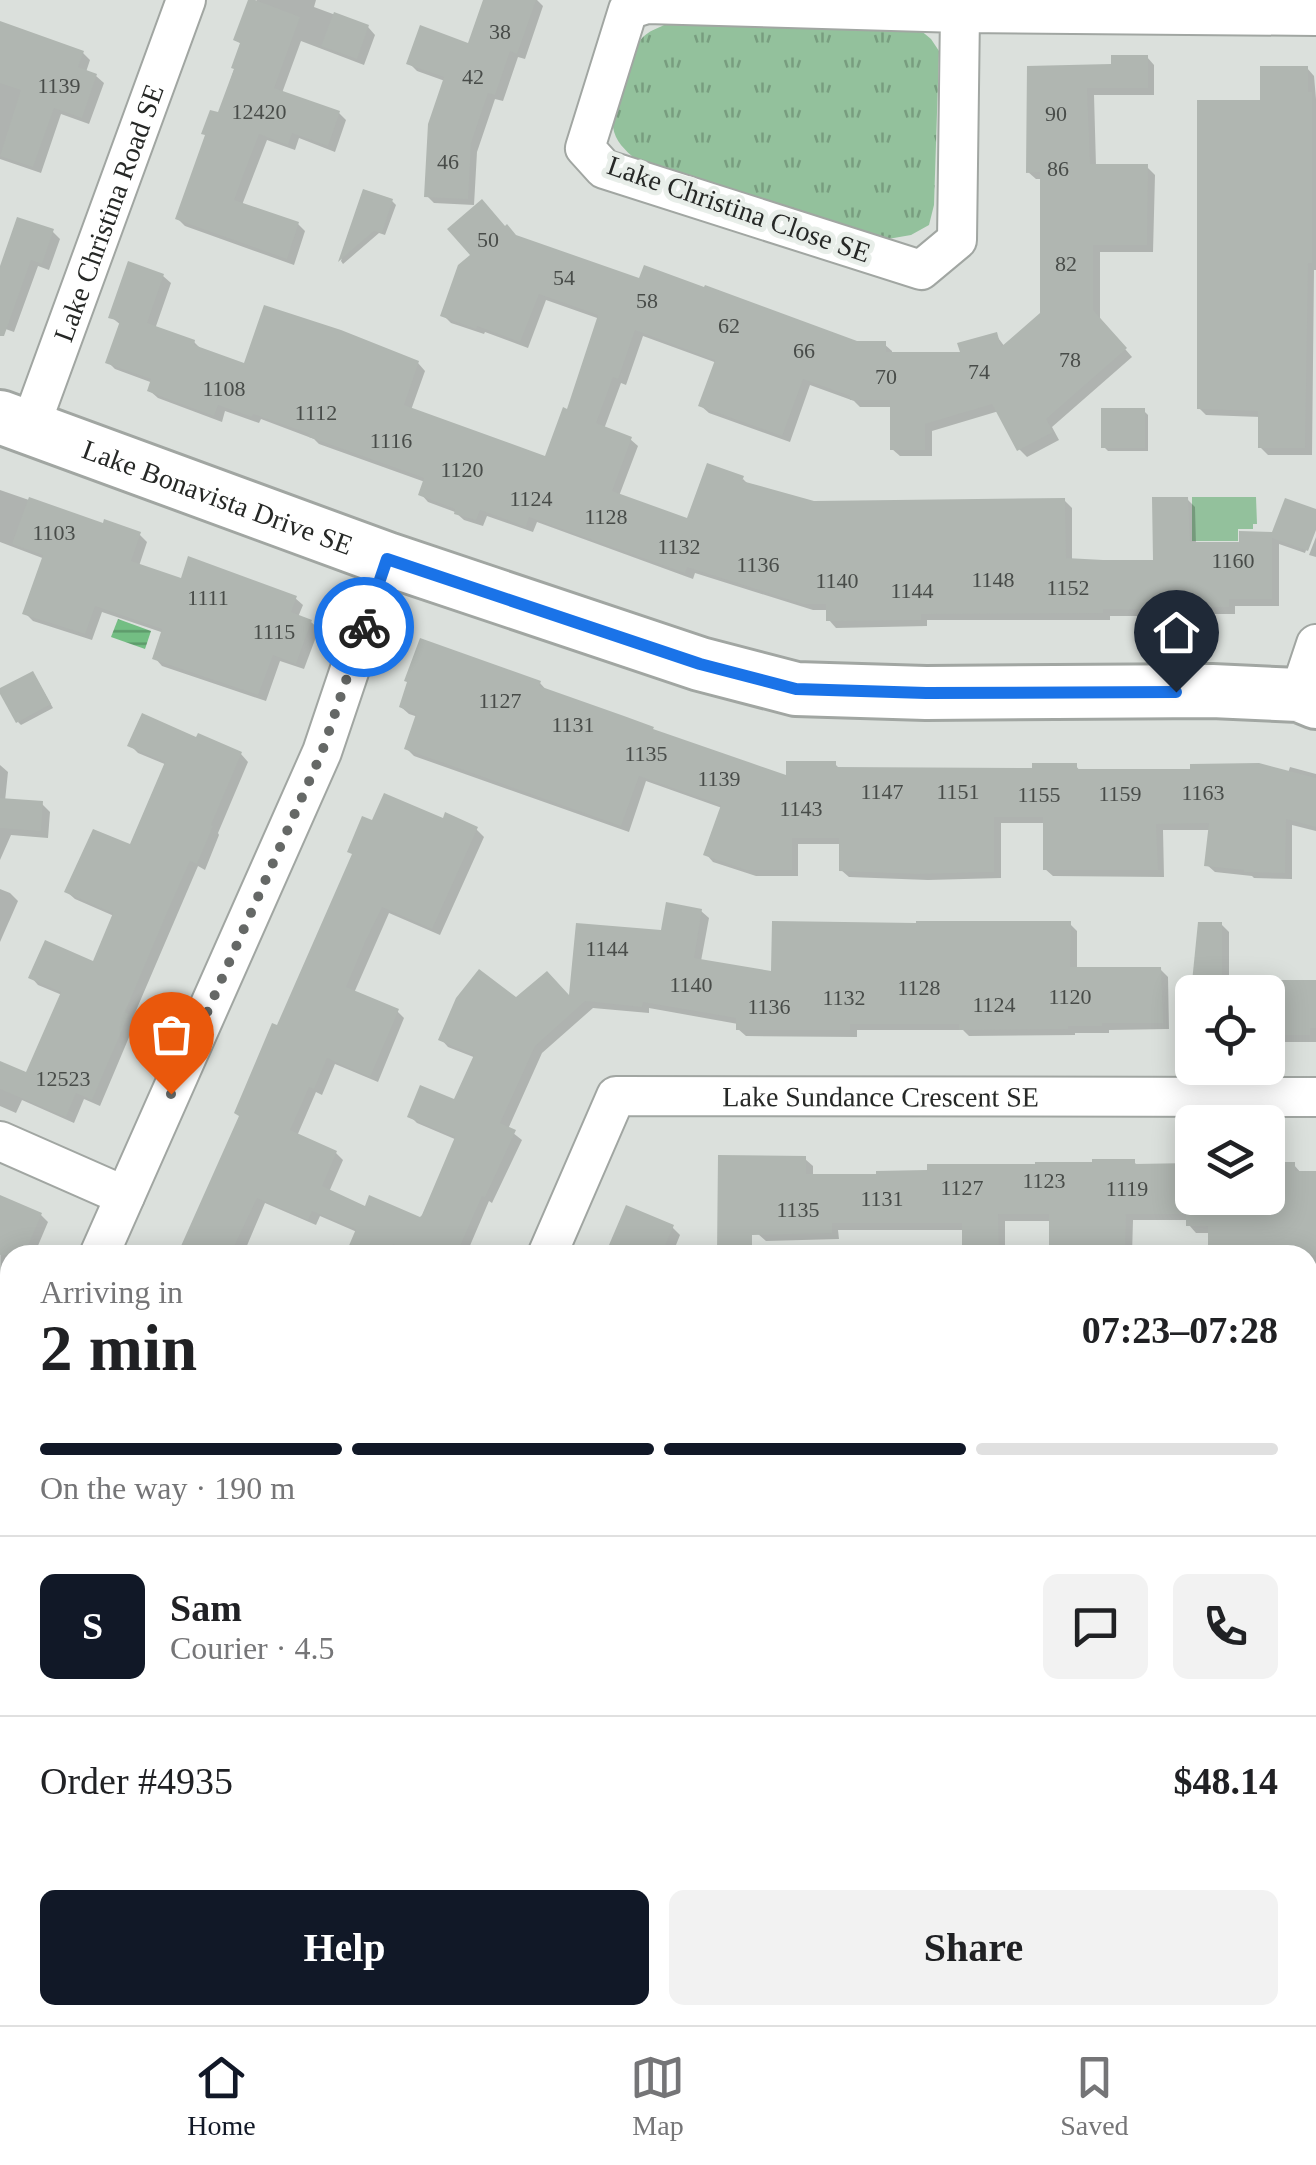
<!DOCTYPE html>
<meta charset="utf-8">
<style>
:root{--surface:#fff;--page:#f2f2f2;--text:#202124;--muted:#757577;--line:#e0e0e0;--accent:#111827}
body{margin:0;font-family:Georgia,serif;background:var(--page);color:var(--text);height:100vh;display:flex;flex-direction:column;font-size:38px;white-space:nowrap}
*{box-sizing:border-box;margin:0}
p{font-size:32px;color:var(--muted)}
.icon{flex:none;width:55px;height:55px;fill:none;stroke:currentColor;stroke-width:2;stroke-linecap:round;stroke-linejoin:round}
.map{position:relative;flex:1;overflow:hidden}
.side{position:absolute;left:0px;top:1245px;width:1318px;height:780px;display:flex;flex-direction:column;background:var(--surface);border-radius:30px 30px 0 0;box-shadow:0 5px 25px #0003}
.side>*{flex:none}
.tools{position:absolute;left:1175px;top:975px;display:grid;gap:20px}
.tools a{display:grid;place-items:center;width:110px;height:110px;border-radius:15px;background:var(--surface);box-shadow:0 5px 25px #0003;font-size:50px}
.pin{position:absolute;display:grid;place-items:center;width:85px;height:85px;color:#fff;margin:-102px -42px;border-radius:50% 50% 50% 0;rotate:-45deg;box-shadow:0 0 10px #0007}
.pin .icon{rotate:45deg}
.courier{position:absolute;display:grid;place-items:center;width:100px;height:100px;margin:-50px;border:8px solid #1a73e8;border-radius:50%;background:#fff;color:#222;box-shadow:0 2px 12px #0007}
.overview em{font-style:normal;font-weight:700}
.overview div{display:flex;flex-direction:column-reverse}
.overview{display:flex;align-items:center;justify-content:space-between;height:170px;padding:0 40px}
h1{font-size:65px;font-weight:700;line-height:75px}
.bar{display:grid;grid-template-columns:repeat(4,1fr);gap:15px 10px;align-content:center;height:120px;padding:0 40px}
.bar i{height:12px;border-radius:8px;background:var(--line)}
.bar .selected{background:var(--accent)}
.bar p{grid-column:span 4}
.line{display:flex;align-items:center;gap:25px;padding:0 40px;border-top:2px solid var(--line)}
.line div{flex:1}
.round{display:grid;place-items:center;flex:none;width:105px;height:105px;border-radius:15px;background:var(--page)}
.button{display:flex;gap:20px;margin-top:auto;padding:20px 40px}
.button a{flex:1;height:115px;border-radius:15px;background:var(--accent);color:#fff;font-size:40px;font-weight:700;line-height:115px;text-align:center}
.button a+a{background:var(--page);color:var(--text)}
.tabs{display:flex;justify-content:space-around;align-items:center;height:140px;border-top:2px solid var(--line);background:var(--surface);font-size:28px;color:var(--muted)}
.tabs a{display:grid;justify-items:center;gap:5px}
.tabs .selected{color:var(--accent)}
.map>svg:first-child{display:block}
</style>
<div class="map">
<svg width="1316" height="2025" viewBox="0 0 1316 2025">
<defs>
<pattern id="park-tufts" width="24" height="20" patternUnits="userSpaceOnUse" patternTransform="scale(2.5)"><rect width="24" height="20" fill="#93c19c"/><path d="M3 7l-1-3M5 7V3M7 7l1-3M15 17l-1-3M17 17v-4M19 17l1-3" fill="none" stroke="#789d7f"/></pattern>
<pattern id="water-rules" width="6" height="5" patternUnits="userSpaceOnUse" patternTransform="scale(2.5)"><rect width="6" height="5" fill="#73be83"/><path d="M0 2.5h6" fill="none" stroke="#5e9a6b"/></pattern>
</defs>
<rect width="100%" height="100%" fill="#dbe0dc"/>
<path fill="#93c19c" d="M1192 497H1256L1257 524H1253V529H1238V541H1192Z"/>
<path fill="url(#park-tufts)" d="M664 25 919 29 931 39 939 51 934 205 929 225 911 235 888 239 850 232 635 159C625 150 615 141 613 127 610 107 629 51 643 37 649 31 656 29 664 25Z"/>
<path fill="url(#water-rules)" d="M118 619 151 631 145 649 111 637Z"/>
<g fill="#0003">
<path d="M257 0H316L314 7 368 27 375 35 364 65 301 41 282 93 339 113 346 120 335 152 299 138 295 150 267 140 242 205 298 224 305 231 294 265 185 226 178 219 219 115 242 45 236 39Z"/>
<path d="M486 0H537L543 6 525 59 518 57 503 101 495 99 477 152 474 205 434 203 427 196 445 81 417 71 409 63 470 46Z"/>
<path d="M0 24 83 53 90 60 86 72 96 76 104 83 89 124 61 114 41 173 0 159Z"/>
<path d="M1147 57 1154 65V95H1094L1096 166 1147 167 1155 175 1153 252H1100V320L1132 357 1052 427 1059 440 1027 457 1019 449 999 411 932 431V456H900L892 449V407H860L854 401 810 385 790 442 709 413 701 406 717 363 643 336 626 385 621 383 604 429 630 439 638 446 619 496 689 521 743 479 749 485 813 504 1064 500 1072 508V561L1156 562 1187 499 1195 507 1196 545H1242L1274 535 1316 512V522L1305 553 1279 544V606H1235V614H1190V616H1110V620H927V626L836 628 829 620V610H813L695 573 693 579 537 522 533 532 487 516 483 526 464 520 455 512 428 502 421 494 425 482 319 444 314 439 261 419 259 423 225 411 222 422 158 398 150 391 153 383 115 369 108 362 121 325 111 317 163 276 171 283 155 329 194 342 202 350 246 367 418 363 425 371 411 410 547 460 568 412 600 319 546 300 528 348 485 332 484 334 451 323 443 315 505 228 517 238 640 282 857 344H884L892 351V355H963L996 335 1005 347 1042 314V179H1036L1028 172 1029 68 1114 67Z"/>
<path d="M1307 68 1314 76 1316 99V270H1314L1312 455H1268L1260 447V417L1206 415 1199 408 1262 103Z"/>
<path d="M364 192 392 201 396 205 385 235 379 233 343 264 341 261Z"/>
<path d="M52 231 60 239 49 270 38 266 14 332 0 327V273Z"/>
<path d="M1144 411 1148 415V451H1108L1104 447Z"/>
<path d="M0 490 104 526 140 535 147 542 139 566 182 581 295 598 303 605 298 617 311 622 319 629 304 669 280 661 266 701 162 666 155 658 164 633 102 612 92 640 33 621 25 613 45 559 0 542Z"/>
<path d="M1316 537V557L1309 555Z"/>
<path d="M36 678 53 708 21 725 18 722Z"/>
<path d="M540 683 548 692 788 779 835 764 841 770H1035L1076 766 1081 772 1288 773 1290 767 1316 774V831L1292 825V879L1254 878 1252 876 1215 872 1207 865 1211 830H1163L1164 877 1053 876 1045 869 1046 823H1001V878L928 880 849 877 841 870V844H798V876H756L713 862 706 854 722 808 646 781 629 832 414 756 406 748 418 717 409 714 401 707Z"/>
<path d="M197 740 241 754 248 762 218 833 219 835 205 870 198 866 132 1020 135 1023 100 1106 84 1099 74 1123 22 1100 16 1113 0 1106V1064L28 1075 62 995 38 985 31 977 94 964 114 916 75 899 67 892 132 848 167 765 138 753 130 745Z"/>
<path d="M0 765 8 772 5 801 42 804 50 812 48 838 11 835 0 860Z"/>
<path d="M444 821 476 829 484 837 440 935 389 913 354 993 397 1011 404 1018 378 1082 335 1064 322 1095 316 1092 297 1136 336 1153 343 1160 329 1192 366 1209 420 1220 457 1140 417 1123 410 1116 456 1103 476 1058 448 1047 441 1039 516 1000H571L663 933 701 911 709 918 701 961 774 974 1070 924 1077 931V969H1160L1168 977 1169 1029 1109 1030V1033H1075V1035L969 1036 963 1030H857V1037L746 1036 738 1029V1024L649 1008V1013L593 1008 542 1053 508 1129 522 1140 492 1203 489 1201 466 1255H347L357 1232 320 1216 316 1225 265 1203 243 1255H180L279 1028 373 823Z"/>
<path d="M0 889 10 893 18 901 0 942Z"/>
<path d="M1201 924H1221L1229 932V979H1252L1255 982H1316V1042H1268V992H1194Z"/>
<path d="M720 1158 805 1159 813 1166V1176H878V1173H930V1166L1038 1167V1165H1094V1162H1134L1138 1166 1192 1165V1198H1268V1165H1294L1302 1174H1316V1278H1308V1255H1211V1233H1196L1189 1225V1220H1133L1132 1255H1051V1221H1005V1255H965V1230H838L839 1239 766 1241 758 1234V1209L738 1255H719Z"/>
<path d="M0 1198 41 1215 48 1222 34 1255H10V1312L1 1333Z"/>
<path d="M672 1227 680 1235 672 1255H610Z"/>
<rect x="1308" y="1325" width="8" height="119"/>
<rect x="1308" y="1587" width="8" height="57"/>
<path d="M10 1639V1826L0 1817V1689L4 1683 0 1680V1656Z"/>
<rect x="1308" y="1800" width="8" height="52"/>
<path d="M0 1888 10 1897V2014L0 2005Z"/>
<path d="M1313 1990H1316V2025H366L354 2021 351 2025H308L313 2015H1308V1997H1313Z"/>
<path d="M11 2015H146L157 2025H23Z"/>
<path d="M228 2015H253L247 2025H240Z"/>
</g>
<g fill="#b0b6b1">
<path d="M248 0H255L300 17 274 88 340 111 328 146 292 133 288 145 259 134 244 173 234 200 299 222 287 259 175 219 205 135 201 134 210 110 218 112 234 69 231 68 240 43 233 40Z"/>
<path d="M483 0H536L517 54 510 51 495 95 488 93 471 143 468 199 424 197 428 124 444 77 406 64 420 25 468 43Z"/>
<path d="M334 12 369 25 357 59 321 46Z"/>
<path d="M0 21 84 51 78 67 97 74 82 118 54 108 33 167 0 156 21 90 0 83Z"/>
<path d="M1111 55H1148V88H1087L1090 164H1148L1147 245H1093V310L1127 348 1046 419 1053 432 1017 451 992 404 925 424V450H890V400H850V396L803 379 782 436 698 406 715 360 635 330 618 379 613 377 596 423 632 437 612 491 687 518 707 463 744 476 742 481 814 501 1065 498 1066 558 1103 560H1153L1152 497H1188L1190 542H1239V531L1272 532 1285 498 1316 509V530L1308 551 1272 538V599H1229V607H1184V610L1103 609V613L921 614V620L826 621V604H803L687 567 685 573 529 517 526 527 480 510 476 520 454 514 455 509 418 495 424 478 309 437 310 434 253 414 252 417 218 405 214 416 181 404 147 391 151 379 105 363 120 321 108 318 128 261 164 274 147 323 195 340 194 345 244 363 264 305 341 330 419 361 404 405 545 456 563 407 567 409 598 315 539 294 520 342 477 326 476 329 440 316 458 265 470 255 447 229 482 199 505 226 507 224 516 235 639 278 644 265 704 287 705 285 857 341H886V352H960L957 343 997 332 1001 347 1040 313V172L1026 173 1027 66 1111 64Z"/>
<path d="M1260 66H1308V92H1312V263H1308L1305 448H1258V411L1197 409V100H1260Z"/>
<path d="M363 189 393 199 382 233 374 231 338 262Z"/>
<path d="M17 217 54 229 42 264 31 260 4 336H0V266Z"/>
<rect x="1101" y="408" width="44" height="40"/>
<path d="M29 497 103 523 104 519 141 532 131 561 181 578 188 556 297 596 291 612 312 620 296 664 273 655 258 695 152 659 162 629 95 606 85 634 22 614 43 555 12 544Z"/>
<path d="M420 638 541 681 539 686 624 716 654 727 653 729 786 775V761H836V767L1032 768V763H1077V769H1190V764L1259 763 1316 778V827L1286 819 1285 873 1244 872V870L1204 866 1209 823 1156 824 1158 870H1043V817H994V872L920 874 839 871V838H792V870H746L703 855 721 805 639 776 621 826 404 749 416 714 399 707 407 682 404 681Z"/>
<path d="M33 671 51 704 16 723 0 694V688Z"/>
<path d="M142 713 196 737 198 733 242 752 211 825 213 826 197 864 190 861 166 915 125 1012 129 1014 92 1100 76 1093 66 1117 0 1089V1061L26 1072 61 992 28 978 45 940 93 961 113 913 64 892 93 829 130 844 165 762 127 746Z"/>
<path d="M384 793 443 818 445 812 478 827 432 929 382 907 365 942 346 987 399 1009 370 1077 327 1058 314 1089 309 1087 290 1130 337 1151 322 1186 365 1206 369 1195 420 1217 422 1215 455 1137 407 1117 420 1085 454 1099 474 1055 438 1040 456 998 479 969 516 997 547 971 569 995 576 923 661 930 666 902 702 909 694 958 771 971 772 921 916 923V921H1071L1070 967H1161L1163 1023H1102V1026H1068V1029L959 1030V1024H850V1030H736V1018L643 1002 642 1007 585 1001 535 1046 500 1123 516 1130 485 1197 482 1196 456 1255H419L393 1244 388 1255H345L356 1229 312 1211 308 1220 257 1198 230 1255H177L239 1116 234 1113 272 1023 277 1025 352 854 347 852 362 816 372 820Z"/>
<path d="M0 798 43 801 41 831 0 828Z"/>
<path d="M1198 922H1222V992H1191Z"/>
<path d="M1271 980H1316V1028H1310V1035H1270Z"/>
<path d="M718 1155 806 1156V1174H876V1171L927 1170V1164H1035V1162H1092V1159H1135V1164L1192 1163V1198H1268V1162H1295V1171H1316V1255H1208V1226H1186V1214H1126L1125 1255H1049V1214H998L999 1255H962V1223H832V1233L752 1235V1255H717Z"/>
<path d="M0 1195 42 1213 24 1255H0Z"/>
<path d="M626 1205 674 1225 661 1255H608L612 1247 609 1245Z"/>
</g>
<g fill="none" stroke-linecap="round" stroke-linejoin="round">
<defs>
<g id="street">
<path d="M960 13 957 240 921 270 604 169 585 148 628 10 647 4 960 13 1316 16"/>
<path id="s1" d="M30 427 186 0"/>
<path d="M1299 695 1316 644"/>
<path d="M0 1141 125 1196"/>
<path d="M99 1255 322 752 387 559"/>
<path id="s2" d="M547 1255 616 1096 1316 1097"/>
<path d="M0 1480 10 1457"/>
<path d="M1308 1511H1316"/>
<path d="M1308 1937 1316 1938"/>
</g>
<g id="secondary">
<path id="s3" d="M0 417 387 559 700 664 796 689 926 693 1212 691 1299 695 1316 702"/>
</g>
</defs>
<use href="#street" stroke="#a1a6a2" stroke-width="42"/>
<use href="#secondary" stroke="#a1a6a2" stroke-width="58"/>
<use href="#street" stroke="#fff" stroke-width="38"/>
<use href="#secondary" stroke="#fff" stroke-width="52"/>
</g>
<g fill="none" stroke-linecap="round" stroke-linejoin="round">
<path stroke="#656866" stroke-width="10" stroke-dasharray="0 18" d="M171 1094 322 752 364 627"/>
<path stroke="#1a73e8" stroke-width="12" d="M364 627 387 559 700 664 796 689 926 693 1176 692"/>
</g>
<g text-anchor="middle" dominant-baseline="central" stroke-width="10" stroke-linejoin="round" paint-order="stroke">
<g font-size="22" fill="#484c49">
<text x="500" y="31">38</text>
<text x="473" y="76">42</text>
<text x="59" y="85">1139</text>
<text x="259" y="111">12420</text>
<text x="1056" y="113">90</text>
<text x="448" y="161">46</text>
<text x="1058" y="168">86</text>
<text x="488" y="239">50</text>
<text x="1066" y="263">82</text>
<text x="564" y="277">54</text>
<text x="647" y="300">58</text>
<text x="729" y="325">62</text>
<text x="804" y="350">66</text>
<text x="1070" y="359">78</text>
<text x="979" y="371">74</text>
<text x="886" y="376">70</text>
<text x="224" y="388">1108</text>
<text x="316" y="412">1112</text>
<text x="391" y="440">1116</text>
<text x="462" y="469">1120</text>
<text x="531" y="498">1124</text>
<text x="606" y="516">1128</text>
<text x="54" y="532">1103</text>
<text x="679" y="546">1132</text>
<text x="1233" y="560">1160</text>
<text x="758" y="564">1136</text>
<text x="993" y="579">1148</text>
<text x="837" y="580">1140</text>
<text x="1068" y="587">1152</text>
<text x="912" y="590">1144</text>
<text x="208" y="597">1111</text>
<text x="274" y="631">1115</text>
<text x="500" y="700">1127</text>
<text x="573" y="724">1131</text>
<text x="646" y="753">1135</text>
<text x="719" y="778">1139</text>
<text x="882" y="791">1147</text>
<text x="958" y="791">1151</text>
<text x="1203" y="792">1163</text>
<text x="1120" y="793">1159</text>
<text x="1039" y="794">1155</text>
<text x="801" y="808">1143</text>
<text x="607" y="948">1144</text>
<text x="691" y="984">1140</text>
<text x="919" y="987">1128</text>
<text x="1070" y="996">1120</text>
<text x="844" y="997">1132</text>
<text x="994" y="1004">1124</text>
<text x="769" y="1006">1136</text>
<text x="63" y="1078">12523</text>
<text x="1044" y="1180">1123</text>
<text x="962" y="1187">1127</text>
<text x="1127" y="1188">1119</text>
<text x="882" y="1198">1131</text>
<text x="798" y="1209">1135</text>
</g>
<g font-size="28" fill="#262826" stroke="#e8eee9">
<text transform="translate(739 209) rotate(19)">Lake Christina Close SE</text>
<text stroke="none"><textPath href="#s1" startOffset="228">Lake Christina Road SE</textPath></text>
<text stroke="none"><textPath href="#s3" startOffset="232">Lake Bonavista Drive SE</textPath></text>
<text stroke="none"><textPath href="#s2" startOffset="438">Lake Sundance Crescent SE</textPath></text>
</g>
</g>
</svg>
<div class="tools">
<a><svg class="icon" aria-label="locate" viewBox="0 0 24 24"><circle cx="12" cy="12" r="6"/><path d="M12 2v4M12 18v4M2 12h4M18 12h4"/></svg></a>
<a><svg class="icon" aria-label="layers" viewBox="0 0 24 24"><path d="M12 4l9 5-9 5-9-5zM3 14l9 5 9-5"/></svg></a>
</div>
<div class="pin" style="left:171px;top:1094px;background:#ea580c"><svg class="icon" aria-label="bag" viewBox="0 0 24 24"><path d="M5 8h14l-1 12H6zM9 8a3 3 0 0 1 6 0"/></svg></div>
<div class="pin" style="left:1176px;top:692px;background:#1f2937"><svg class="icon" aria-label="home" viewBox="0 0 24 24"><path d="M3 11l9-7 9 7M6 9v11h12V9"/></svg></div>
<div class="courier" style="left:364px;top:627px"><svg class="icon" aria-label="bike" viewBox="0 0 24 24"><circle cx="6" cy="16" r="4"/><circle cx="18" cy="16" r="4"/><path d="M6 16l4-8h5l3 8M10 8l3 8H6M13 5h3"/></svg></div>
<section class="side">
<div class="overview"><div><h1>2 min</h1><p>Arriving in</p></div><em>07:23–07:28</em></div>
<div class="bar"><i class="selected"></i><i class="selected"></i><i class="selected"></i><i></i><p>On the way · 190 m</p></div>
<div class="line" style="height:180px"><b class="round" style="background:var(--accent);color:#fff">S</b><div><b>Sam</b><p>Courier · 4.5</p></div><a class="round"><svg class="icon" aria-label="chat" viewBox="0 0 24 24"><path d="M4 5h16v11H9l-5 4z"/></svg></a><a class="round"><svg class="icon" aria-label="phone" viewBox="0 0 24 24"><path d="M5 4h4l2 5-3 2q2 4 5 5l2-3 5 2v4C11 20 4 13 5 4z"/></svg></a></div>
<div class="line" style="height:130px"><div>Order #4935</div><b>$48.14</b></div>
<div class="button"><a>Help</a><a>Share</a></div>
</section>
</div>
<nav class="tabs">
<a class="selected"><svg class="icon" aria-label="home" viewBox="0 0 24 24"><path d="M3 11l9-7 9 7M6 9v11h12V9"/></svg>Home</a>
<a><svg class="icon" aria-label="map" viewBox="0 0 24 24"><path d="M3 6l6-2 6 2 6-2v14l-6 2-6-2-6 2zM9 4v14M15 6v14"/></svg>Map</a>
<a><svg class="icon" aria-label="saved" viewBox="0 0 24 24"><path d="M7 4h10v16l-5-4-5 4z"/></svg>Saved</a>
</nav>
